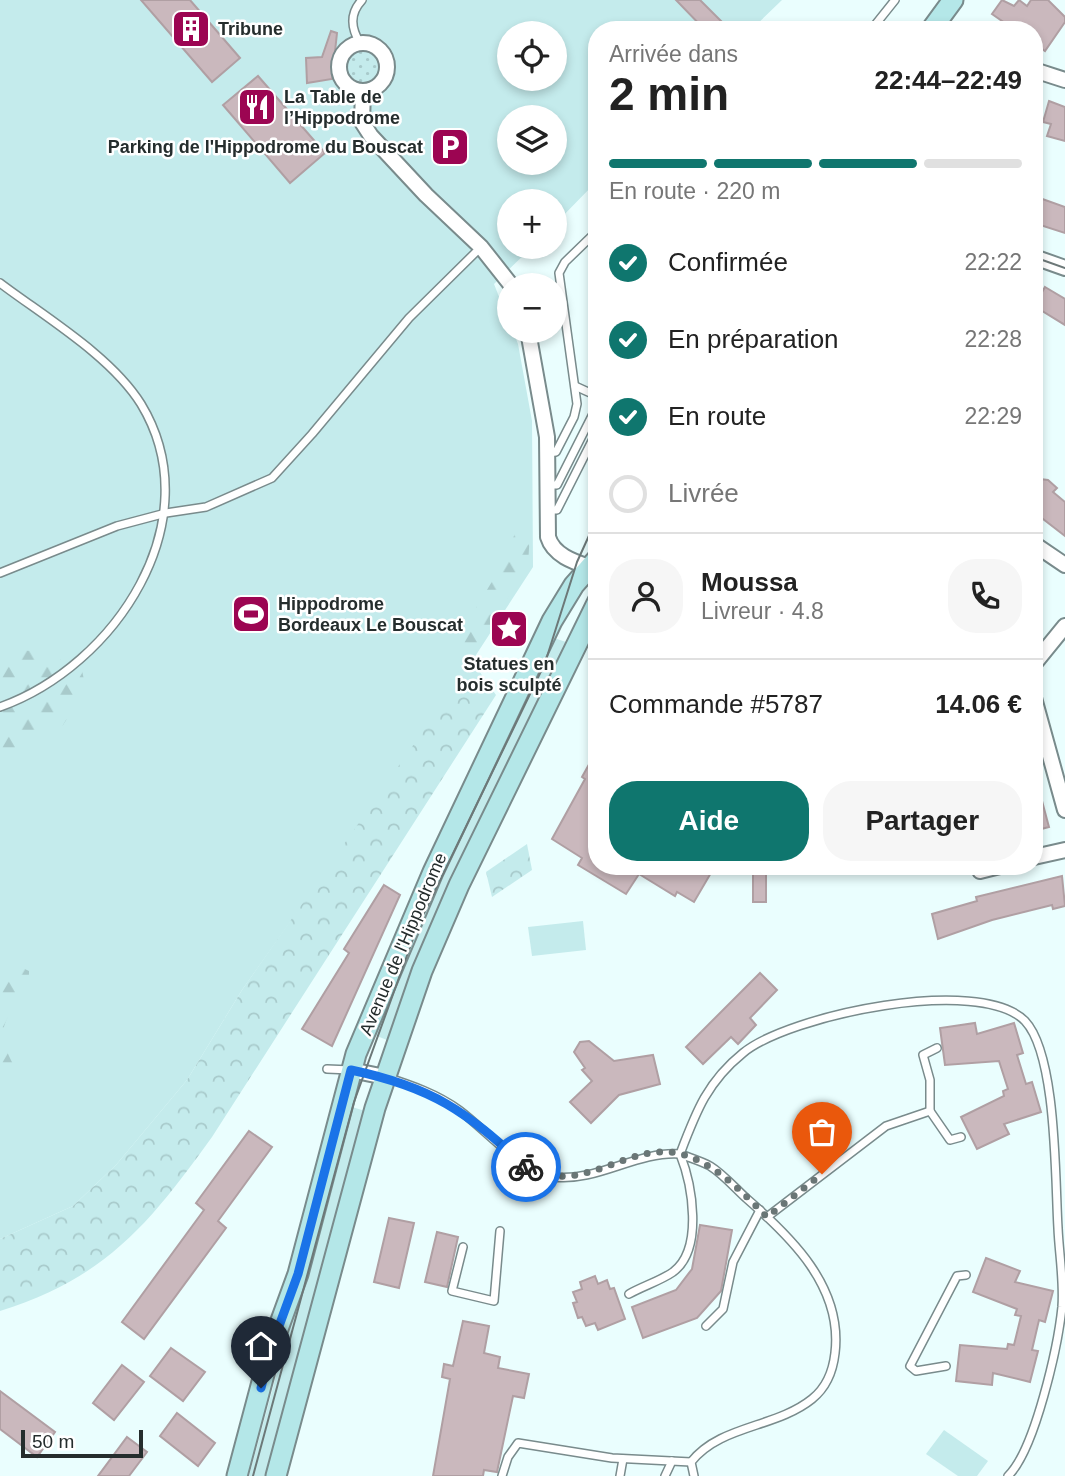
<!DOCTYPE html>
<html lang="fr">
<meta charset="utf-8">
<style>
:root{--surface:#fff;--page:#f6f6f6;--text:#222;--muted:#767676;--line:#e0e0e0;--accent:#0f766e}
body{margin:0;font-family:Arial,sans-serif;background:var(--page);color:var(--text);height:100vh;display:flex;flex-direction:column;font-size:26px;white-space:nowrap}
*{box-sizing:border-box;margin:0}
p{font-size:23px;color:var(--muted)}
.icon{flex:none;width:38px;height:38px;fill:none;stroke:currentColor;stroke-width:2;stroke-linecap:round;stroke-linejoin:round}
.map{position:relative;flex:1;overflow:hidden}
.details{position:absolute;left:588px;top:21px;width:455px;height:854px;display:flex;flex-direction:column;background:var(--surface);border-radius:28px;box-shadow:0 4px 10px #0003}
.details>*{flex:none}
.controls{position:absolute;left:497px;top:21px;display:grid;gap:14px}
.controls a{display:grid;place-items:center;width:70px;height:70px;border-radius:50%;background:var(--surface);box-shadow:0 4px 10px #0003;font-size:35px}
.scale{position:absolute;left:21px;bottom:18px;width:122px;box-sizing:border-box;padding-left:7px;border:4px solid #252d2d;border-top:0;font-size:19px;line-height:24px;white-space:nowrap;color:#252d2d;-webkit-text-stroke:5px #fff;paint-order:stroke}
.pin{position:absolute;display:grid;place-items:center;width:60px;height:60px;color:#fff;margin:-72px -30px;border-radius:50% 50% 50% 0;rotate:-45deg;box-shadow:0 0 7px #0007}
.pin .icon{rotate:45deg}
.courier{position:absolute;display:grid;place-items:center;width:70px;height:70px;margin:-35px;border:5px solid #1a73e8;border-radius:50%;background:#fff;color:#222;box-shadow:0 2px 9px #0007}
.overview em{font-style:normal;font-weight:700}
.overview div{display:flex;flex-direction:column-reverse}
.overview{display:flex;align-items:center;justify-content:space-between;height:119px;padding:0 21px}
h1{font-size:46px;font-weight:700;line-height:52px}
.bar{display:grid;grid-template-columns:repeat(4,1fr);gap:10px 7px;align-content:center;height:84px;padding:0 21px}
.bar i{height:9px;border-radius:5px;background:var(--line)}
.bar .active{background:var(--accent)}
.bar p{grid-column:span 4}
.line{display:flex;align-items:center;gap:18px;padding:0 21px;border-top:2px solid var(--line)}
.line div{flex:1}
.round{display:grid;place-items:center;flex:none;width:74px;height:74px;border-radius:28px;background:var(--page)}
ol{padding:0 21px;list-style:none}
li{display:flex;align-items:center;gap:21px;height:77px}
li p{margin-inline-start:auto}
li .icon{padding:7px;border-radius:50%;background:var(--accent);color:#fff;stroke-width:4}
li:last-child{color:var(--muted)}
li i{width:38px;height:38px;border:4px solid var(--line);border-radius:50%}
.cta{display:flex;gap:14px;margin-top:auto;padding:14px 21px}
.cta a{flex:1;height:80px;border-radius:28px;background:var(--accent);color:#fff;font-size:28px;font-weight:700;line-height:80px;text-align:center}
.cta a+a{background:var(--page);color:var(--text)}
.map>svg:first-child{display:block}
</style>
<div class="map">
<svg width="1065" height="1476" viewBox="0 0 1065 1476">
<defs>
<pattern id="forest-firs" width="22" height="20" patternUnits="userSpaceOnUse" patternTransform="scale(1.75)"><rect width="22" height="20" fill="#c4ebec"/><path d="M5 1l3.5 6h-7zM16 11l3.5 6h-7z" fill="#a8cacb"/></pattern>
<pattern id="park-crowns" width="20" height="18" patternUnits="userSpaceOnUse" patternTransform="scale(1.75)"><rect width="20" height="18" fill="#c4ebec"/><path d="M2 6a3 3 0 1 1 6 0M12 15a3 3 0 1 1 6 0" fill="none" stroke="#a8cacb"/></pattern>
<pattern id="garden-dots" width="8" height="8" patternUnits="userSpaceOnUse" patternTransform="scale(1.75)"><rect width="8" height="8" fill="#c4ebec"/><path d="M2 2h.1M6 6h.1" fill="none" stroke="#a8cacb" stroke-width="1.8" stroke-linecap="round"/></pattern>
</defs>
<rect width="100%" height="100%" fill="#eafefe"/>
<g fill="#c4ebec" fill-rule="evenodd">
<path d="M0 0H782L751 30H597V181L555 224V201H509V247H532L494 284 509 322V331H513L518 344 532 421 533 567 441 709 242 990 187 1080 116 1165 73 1206 0 1239ZM509 33H555V79H509ZM509 117H555V163H509Z"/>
<path d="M551 637 566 642 556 666 436 913 387 1040 372 1034 392 979Z"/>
<path d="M583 921 586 950 532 956 528 927Z"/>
<path d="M349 1106 365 1111 265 1476H249Z"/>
<path d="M944 1430 988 1461 977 1476H958L926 1454Z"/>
</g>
<g fill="url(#forest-firs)">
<path d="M517 529 530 532 528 565 468 662 457 658 476 608 499 570Z"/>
<path d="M0 649 32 651 81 666 86 689 63 725 10 758 0 759Z"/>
<path d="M0 957 29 971C30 997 0 1012 3 1040 5 1050 12 1061 16 1071L0 1093Z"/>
</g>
<g fill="url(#park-crowns)">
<path d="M472 661 496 695 212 1137C150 1223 106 1278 0 1311V1239L73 1206 116 1165 187 1080 242 990Z"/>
<path d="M527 844 532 870 492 897 486 872Z"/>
</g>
<circle fill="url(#garden-dots)" cx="363" cy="66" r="16"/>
<g fill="#cab8bd" stroke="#b09fa3" stroke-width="2">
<path d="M141 0H190L240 58 212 82Z"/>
<path d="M676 0H700L730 30H705Z"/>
<path d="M1002 0 1014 6 1019 0 1027 6 1031 0H1048L1065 17V22L1045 51 1034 43V30H1015L992 14Z"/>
<path d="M331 31 337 33 332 79 307 83 306 58 322 57Z"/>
<path d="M258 76 325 153 290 183 223 105Z"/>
<path d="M1049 101 1065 107V141L1047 136 1051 124 1043 122Z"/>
<path d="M1034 196 1065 207V233L1034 223Z"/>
<path d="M1045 287 1065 299V325L1034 306Z"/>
<path d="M1040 479 1048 480 1057 488 1053 492 1065 502V536L1034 512V487Z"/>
<path d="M597 750V866H715L694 902 677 892 675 896 639 874 626 894 578 865 582 858 552 839 585 779 582 777Z"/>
<path d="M1038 786 1049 827 1034 831V787Z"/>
<rect x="753" y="866" width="13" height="36"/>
<path d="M1062 876 1065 906 1053 909 1052 905 992 920 938 939 932 914 977 901 976 897Z"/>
<path d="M384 885 400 895 332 1046 302 1029 349 953 344 949Z"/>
<path d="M760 973 777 990 750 1018 756 1025 738 1044 731 1037 703 1064 686 1047Z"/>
<path d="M975 1023 977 1034 1014 1023 1023 1053 1017 1055 1026 1084 1032 1082 1041 1112 1004 1124 1009 1134 977 1149 961 1117 1004 1096 1003 1091 1008 1089 999 1061 945 1065 940 1028Z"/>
<path d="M589 1041 614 1061 653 1055 660 1084 619 1095 591 1123 570 1102 592 1081 582 1070 585 1068 574 1052 580 1042Z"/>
<path d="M249 1131 272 1147 218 1221 226 1228 144 1339 122 1322 204 1210 196 1203Z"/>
<path d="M389 1218 414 1223 399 1288 374 1282Z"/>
<path d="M700 1225 732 1230 721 1291 697 1318 643 1338 632 1307 676 1290 692 1269Z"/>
<path d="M437 1232 458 1237 447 1287 425 1282Z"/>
<path d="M986 1258 1020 1271 1015 1282 1053 1291 1045 1322 1039 1320 1032 1350 1038 1351 1030 1382 993 1373 992 1385 956 1381 960 1345 1007 1349 1008 1344 1014 1345 1021 1316 1015 1315 1017 1309 973 1292Z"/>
<path d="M595 1276 598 1284 607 1280 610 1289 614 1288 625 1319 598 1330 595 1323 586 1326 582 1317 578 1318 573 1303 577 1302 573 1292 582 1289 580 1282Z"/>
<path d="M463 1321 489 1326 484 1353 500 1357 498 1368 529 1374 524 1398 513 1396 497 1472 484 1470 483 1476H433L450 1379 442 1377 444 1364 453 1366Z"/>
<path d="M171 1348 205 1372 183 1401 150 1376Z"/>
<path d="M122 1365 144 1382 114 1420 93 1403Z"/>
<path d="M0 1391 55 1432 37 1457 0 1429Z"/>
<path d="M177 1413 215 1443 198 1466 160 1436Z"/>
<path d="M127 1437 147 1452 129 1476H98Z"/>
</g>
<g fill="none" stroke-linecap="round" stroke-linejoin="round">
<defs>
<g id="lane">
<path d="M871 30 895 0"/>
<path d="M360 43C351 28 349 14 362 0"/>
<path d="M0 283C45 317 111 356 141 404 212 521 115 666 0 707"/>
<path d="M575 386 597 396"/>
<path d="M548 453 556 452 574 417 577 404 559 273 565 262 597 231"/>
<path d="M548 485H557L597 406"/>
<path d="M548 510H557L597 431"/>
<path d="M0 573 117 526 166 513 206 507 272 478 312 434 409 318 481 247"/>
<path d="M327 1069 351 1070"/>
<path d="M386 1077C411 1085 437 1094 459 1110 486 1130 523 1173 554 1177 598 1182 636 1151 680 1154 696 1112 707 1082 743 1053 789 1015 980 975 1025 1021 1057 1055 1055 1180 1058 1228 1059 1253 1064 1281 1062 1307 1058 1346 1035 1450 1008 1476"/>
<path d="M930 1111V1080L923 1055 937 1048"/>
<path d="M680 1154C690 1158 701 1161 710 1166 723 1174 735 1188 746 1198 791 1237 843 1287 835 1353 833 1371 827 1387 812 1399 776 1428 720 1425 691 1462L694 1476"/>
<path d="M767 1217 886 1126 930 1111 950 1140 961 1137"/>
<path d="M463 1247 452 1291 494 1301 500 1231"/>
<path d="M629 1294C643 1286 660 1281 673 1272 704 1249 692 1184 680 1154"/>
<path d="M706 1326 723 1309 733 1262 760 1210"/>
<path d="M946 1366 916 1371 910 1366 957 1276 966 1275"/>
<path d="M502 1476 508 1457 518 1443 612 1458 691 1462"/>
<path d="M620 1476 623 1459"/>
<path d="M665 1476 672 1461"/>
</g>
<g id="street">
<circle cx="363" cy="67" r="24"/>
<path d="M1034 70 1065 80"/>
<path d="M363 91 362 122 371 136 426 195 481 247 511 285"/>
<path d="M1034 257 1065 268"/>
<path d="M528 331 547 437 548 537C554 557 578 563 595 569"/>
<path d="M1034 544 1065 565"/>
<path d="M1034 664 1065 626"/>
<path d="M1034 698 1065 810"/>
<path d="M1034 857 1065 850"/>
<path d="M978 866 980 871 1000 866"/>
<path d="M351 1070 385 1077"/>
</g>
<g id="secondary">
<path d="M931 30 953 0"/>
<path d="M237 1476 271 1348 298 1274 356 1054 433 872 552 621 574 585 597 559"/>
<path d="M276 1476 375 1108 422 971 459 885 597 603"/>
</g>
</defs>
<use href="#lane" stroke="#798b8c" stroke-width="10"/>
<use href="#street" stroke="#798b8c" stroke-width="18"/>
<use href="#secondary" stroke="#798b8c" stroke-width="23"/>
<use href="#lane" stroke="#fff" stroke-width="7"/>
<use href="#street" stroke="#fff" stroke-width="14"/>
<use href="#secondary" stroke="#b4e7e8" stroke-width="19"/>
<g stroke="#6c7878" stroke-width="2">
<path d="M1034 257 1065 268"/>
<path d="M253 1476 354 1102 417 928 545 663 577 562 597 518"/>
</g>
</g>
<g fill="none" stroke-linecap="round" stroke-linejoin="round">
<path stroke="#6a7676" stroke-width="7" stroke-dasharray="0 12.6" d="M526 1167C582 1198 629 1140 681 1154 715 1163 743 1193 767 1217L822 1174"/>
<path stroke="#1a73e8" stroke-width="9" d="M261 1388 271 1348 298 1274 351 1070C432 1087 466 1111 526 1167"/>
</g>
<defs>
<symbol id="building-square" viewBox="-11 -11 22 22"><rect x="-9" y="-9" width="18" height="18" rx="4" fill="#9c0552" stroke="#fff"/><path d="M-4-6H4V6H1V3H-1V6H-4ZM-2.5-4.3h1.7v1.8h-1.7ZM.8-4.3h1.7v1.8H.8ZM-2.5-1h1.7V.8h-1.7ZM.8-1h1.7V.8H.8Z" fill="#fff"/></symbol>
<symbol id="restaurant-square" viewBox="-11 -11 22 22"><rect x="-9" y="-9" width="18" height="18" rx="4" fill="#9c0552" stroke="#fff"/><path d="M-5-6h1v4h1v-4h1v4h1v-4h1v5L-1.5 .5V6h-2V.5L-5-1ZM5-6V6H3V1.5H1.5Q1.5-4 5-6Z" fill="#fff"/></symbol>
<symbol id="parking-square" viewBox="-11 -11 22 22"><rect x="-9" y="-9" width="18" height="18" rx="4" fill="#9c0552" stroke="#fff"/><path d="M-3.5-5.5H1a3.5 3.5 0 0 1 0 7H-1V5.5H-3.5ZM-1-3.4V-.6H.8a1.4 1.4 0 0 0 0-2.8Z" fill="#fff"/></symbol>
<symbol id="stadium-square" viewBox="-11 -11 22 22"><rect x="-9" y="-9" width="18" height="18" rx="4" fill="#9c0552" stroke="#fff"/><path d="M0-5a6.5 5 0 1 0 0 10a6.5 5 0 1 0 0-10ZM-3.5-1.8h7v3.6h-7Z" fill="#fff"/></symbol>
<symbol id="sight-square" viewBox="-11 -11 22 22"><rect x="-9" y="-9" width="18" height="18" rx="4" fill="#9c0552" stroke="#fff"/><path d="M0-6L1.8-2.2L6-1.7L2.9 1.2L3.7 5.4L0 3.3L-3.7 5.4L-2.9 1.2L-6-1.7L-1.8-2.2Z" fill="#fff"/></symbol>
</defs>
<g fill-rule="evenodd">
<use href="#building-square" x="169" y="7" width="44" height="44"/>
<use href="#restaurant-square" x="235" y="85" width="44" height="44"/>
<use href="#parking-square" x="428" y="125" width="44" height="44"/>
<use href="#stadium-square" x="229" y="592" width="44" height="44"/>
<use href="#sight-square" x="487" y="607" width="44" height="44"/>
</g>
<g text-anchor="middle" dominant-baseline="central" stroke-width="5" stroke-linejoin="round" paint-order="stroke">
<g font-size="18" font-weight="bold" fill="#252d2d" stroke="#fff" text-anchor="start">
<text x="218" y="29">Tribune</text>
<text x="284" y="97">La Table de<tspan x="284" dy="21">l’Hippodrome</tspan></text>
<text x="423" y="147" text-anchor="end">Parking de l'Hippodrome du Bouscat</text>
<text x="278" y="604">Hippodrome<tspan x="278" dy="21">Bordeaux Le Bouscat</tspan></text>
<text x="509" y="664" text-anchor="middle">Statues en<tspan x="509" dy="21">bois sculpté</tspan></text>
</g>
<g font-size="18" fill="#252d2d" stroke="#fff">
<text transform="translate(403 944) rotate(-67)">Avenue de l'Hippodrome</text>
</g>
</g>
</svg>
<div class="controls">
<a><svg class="icon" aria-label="locate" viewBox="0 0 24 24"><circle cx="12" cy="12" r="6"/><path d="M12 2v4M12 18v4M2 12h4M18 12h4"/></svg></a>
<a><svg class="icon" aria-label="layers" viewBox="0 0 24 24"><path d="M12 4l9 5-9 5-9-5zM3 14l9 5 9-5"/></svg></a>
<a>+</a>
<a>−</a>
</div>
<div class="scale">50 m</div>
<div class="pin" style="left:822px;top:1174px;background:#ea580c"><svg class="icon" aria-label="bag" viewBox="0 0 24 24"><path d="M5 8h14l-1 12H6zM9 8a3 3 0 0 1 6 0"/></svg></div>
<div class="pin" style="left:261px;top:1388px;background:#1f2937"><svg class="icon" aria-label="home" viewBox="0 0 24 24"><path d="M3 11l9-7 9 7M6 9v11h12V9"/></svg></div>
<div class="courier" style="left:526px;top:1167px"><svg class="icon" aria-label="bike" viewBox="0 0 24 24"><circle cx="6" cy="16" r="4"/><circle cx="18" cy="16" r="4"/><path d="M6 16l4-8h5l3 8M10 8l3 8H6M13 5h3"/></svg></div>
<section class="details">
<div class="overview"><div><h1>2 min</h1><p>Arrivée dans</p></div><em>22:44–22:49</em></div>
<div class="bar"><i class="active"></i><i class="active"></i><i class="active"></i><i></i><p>En route · 220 m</p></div>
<ol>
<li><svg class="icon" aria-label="check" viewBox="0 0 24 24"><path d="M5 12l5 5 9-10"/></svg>Confirmée<p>22:22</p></li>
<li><svg class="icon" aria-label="check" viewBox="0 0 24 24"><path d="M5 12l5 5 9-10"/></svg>En préparation<p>22:28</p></li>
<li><svg class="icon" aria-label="check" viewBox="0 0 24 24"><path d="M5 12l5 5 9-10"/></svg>En route<p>22:29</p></li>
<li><i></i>Livrée</li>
</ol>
<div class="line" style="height:126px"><a class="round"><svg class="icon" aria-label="person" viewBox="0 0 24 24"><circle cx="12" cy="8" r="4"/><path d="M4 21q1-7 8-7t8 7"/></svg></a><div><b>Moussa</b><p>Livreur · 4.8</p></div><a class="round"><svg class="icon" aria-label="phone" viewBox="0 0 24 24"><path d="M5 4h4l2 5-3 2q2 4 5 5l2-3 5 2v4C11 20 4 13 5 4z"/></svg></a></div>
<div class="line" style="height:91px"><div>Commande #5787</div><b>14.06 €</b></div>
<div class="cta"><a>Aide</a><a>Partager</a></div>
</section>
</div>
